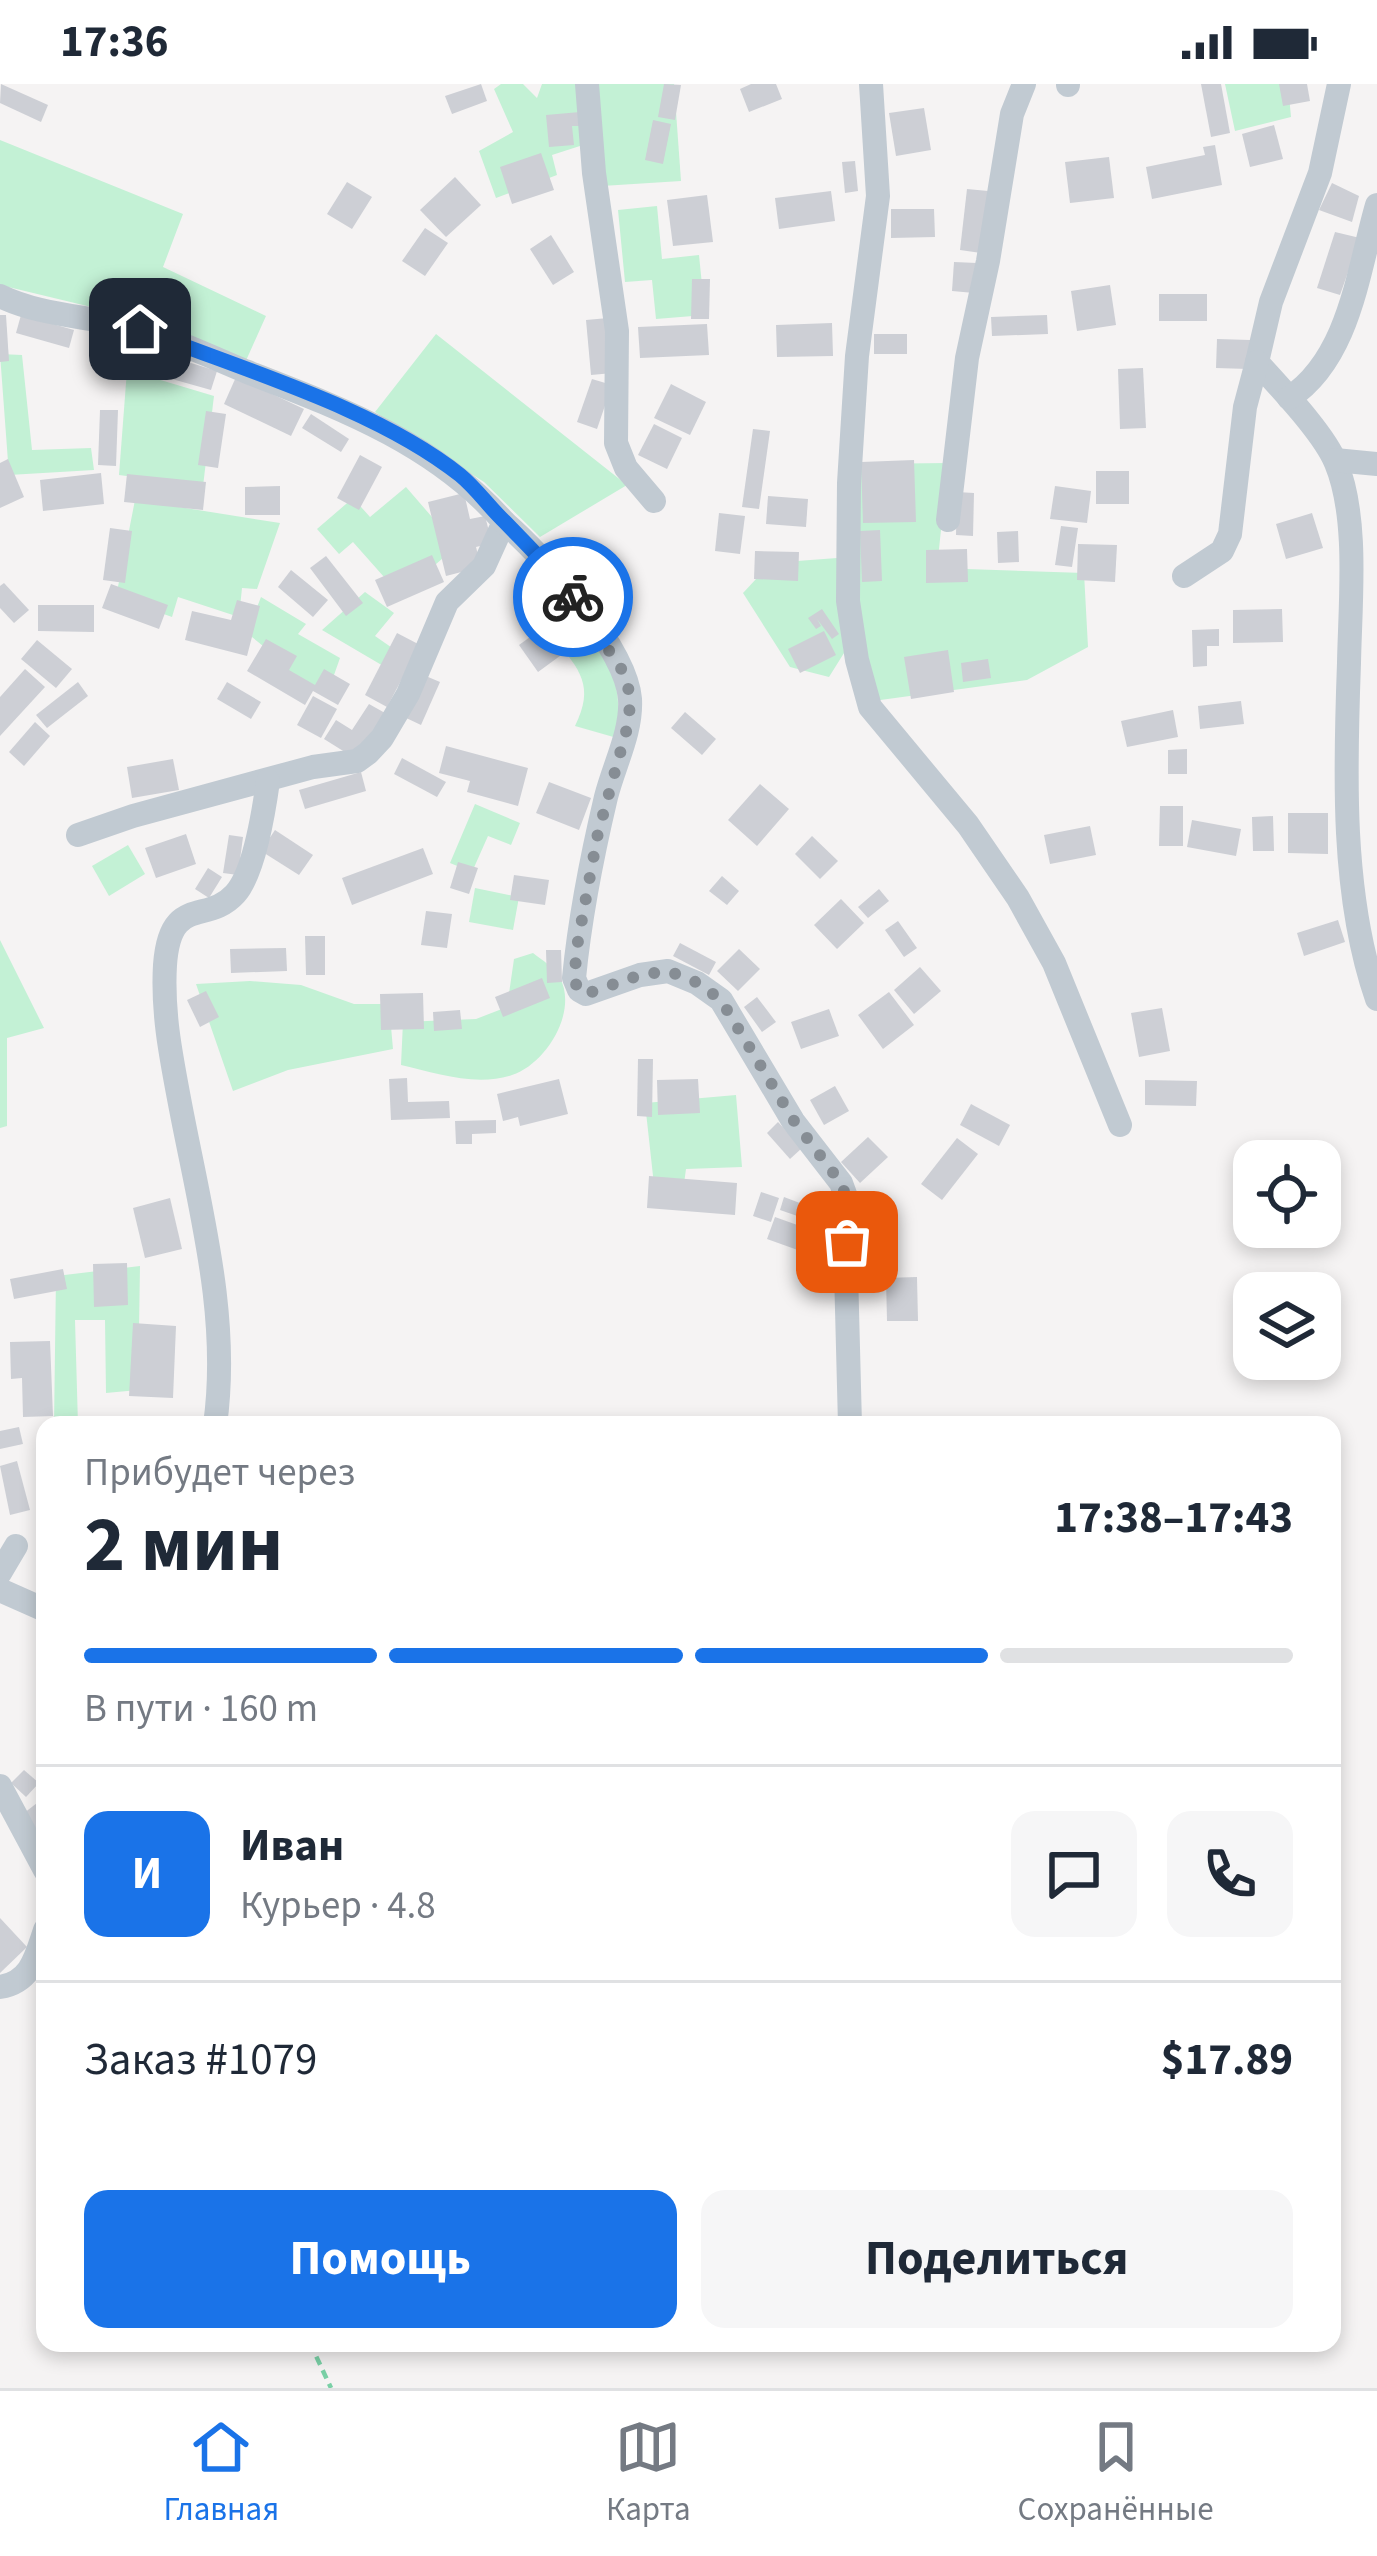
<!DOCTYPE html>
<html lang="ru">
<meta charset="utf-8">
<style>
:root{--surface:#fff;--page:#f6f6f7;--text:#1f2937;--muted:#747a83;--line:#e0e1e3;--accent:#1a73e8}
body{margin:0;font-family:"Source Sans 3",sans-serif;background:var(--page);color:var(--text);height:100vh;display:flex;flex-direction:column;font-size:45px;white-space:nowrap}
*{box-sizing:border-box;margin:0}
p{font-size:39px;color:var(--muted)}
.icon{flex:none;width:66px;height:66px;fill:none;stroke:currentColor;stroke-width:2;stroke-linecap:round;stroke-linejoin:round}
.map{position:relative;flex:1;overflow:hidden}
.details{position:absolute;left:36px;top:1332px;width:1305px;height:936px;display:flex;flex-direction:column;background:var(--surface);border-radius:24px;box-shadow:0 6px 18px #0003}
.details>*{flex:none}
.tools{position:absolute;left:1233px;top:1056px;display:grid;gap:24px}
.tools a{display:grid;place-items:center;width:108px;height:108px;border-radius:24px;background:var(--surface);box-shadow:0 6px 18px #0003;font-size:60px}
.pin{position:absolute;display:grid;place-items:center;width:102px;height:102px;color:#fff;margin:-51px;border-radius:24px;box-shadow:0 6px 18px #0006}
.courier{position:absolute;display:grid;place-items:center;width:120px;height:120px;margin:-60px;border:9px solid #1a73e8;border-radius:50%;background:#fff;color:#222;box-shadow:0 3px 15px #0007}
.overview em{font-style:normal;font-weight:700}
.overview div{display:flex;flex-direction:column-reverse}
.overview{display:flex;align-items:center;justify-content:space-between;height:204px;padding:0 48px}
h1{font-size:78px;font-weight:700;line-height:90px}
.bar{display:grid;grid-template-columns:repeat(4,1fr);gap:18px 12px;align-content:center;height:144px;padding:0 48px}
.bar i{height:15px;border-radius:9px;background:var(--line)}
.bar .selected{background:var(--accent)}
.bar p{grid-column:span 4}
.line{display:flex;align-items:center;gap:30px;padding:0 48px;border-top:3px solid var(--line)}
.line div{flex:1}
.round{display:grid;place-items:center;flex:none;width:126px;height:126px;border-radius:24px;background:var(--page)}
.cta{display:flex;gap:24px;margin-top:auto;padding:24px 48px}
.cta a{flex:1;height:138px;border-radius:24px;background:var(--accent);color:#fff;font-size:48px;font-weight:700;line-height:138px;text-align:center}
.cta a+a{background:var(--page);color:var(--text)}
.status{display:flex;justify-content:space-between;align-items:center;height:84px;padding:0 60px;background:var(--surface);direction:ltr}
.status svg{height:33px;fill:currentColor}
.tab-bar{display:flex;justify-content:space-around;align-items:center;height:168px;border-top:3px solid var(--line);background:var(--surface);font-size:33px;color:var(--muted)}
.tab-bar a{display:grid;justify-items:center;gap:6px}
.tab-bar .selected{color:var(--accent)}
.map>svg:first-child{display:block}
</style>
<div class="status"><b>17:36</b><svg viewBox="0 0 49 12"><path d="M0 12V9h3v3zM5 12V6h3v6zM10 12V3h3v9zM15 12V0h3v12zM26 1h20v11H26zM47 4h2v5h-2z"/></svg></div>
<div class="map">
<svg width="1377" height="2304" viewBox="0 0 1377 2304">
<rect width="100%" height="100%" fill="#f5f3f3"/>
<g fill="#c3f1d5">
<path d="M501 0H523L537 14 542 0H578L583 61 552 71 557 91 496 114 479 67 513 48 494 5Z"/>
<path d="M595 0H674L681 97 602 102Z"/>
<path d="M1225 0H1288L1291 33 1235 47Z"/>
<path d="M0 56 183 130 163 183 266 232 244 281 141 235 0 201Z"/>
<path d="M657 122 662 175 699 171 705 231 656 235 652 196 625 198 618 126Z"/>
<path d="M436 250 627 401 540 453 484 398 375 328Z"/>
<path d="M0 270 22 271 32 366 91 364 94 386 9 391Z"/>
<path d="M127 286 214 312 203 402 119 391Z"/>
<path d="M948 379 937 484 1084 489 1088 563 1027 596 873 617C855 543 851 456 861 380Z"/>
<path d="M406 403 457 462 400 511 353 458 339 470 317 445 353 414 370 433Z"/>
<path d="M135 416 280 439 257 505 242 504 239 533 178 513 172 533 116 513Z"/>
<path d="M837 474 844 569 829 593 790 583 743 509 771 479Z"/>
<path d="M365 508 394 529 375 552 398 568 385 583 322 546Z"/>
<path d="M261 513 306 540 298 550 340 574 328 608 278 593V574L247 549Z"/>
<path d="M580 540C615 577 622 604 617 654L575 642C595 602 580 586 554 554Z"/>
<path d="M475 720 520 739 511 761 488 752 472 788 450 779Z"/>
<path d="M128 761 145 790 109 812 92 782Z"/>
<path d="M475 804 519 813 513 846 469 838Z"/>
<path d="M0 856 44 944 7 954V1042L0 1044Z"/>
<path d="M533 869C542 876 555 884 560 894 578 928 546 980 512 991 476 1003 436 989 401 981L403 938 476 935 507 923 514 875Z"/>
<path d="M250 897 301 901 354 920H389L393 965 288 986 233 1007 196 900Z"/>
<path d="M736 1011 742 1083 686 1085 683 1107 655 1110 645 1019Z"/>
<path d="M140 1182 138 1306 106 1309 105 1236H75L78 1341H54L56 1192Z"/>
</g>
<g fill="#cdcfd5">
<path d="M1 0 48 21 41 38 0 19Z"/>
<path d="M481 0 487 17 452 30 445 12Z"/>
<path d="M664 0 681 1 675 36 658 33Z"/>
<path d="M751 0H776L782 15 749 28 740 5Z"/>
<path d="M1201 0H1221L1230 49 1211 53Z"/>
<path d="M1279 0H1307L1310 17 1283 22Z"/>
<path d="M924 24 931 66 896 72 889 29Z"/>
<path d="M580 28 582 42H572L574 61 549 63 546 31Z"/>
<path d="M653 36 671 40 663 80 645 76Z"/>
<path d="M1274 41 1283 75 1250 83 1242 50Z"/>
<path d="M1215 61 1222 101 1152 115 1146 83 1205 71 1203 63Z"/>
<path d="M541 69 554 106 512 120 500 83Z"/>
<path d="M1109 73 1114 114 1070 119 1065 78Z"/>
<path d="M855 77 858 107 845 109 842 78Z"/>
<path d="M455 93 481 121 446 153 420 126Z"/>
<path d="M347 98 372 113 352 145 327 130Z"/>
<path d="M1332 99 1359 112 1352 138 1319 126Z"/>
<path d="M967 105 988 107 981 169 960 166Z"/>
<path d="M831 107 835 137 779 145 775 114Z"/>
<path d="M707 111 713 158 673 162 667 116Z"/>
<path d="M891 125H934L935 153 891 154Z"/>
<path d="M425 144 448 159 425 192 402 177Z"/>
<path d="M1335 148 1360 154 1340 211 1317 204Z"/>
<path d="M551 151 574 188 553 201 530 165Z"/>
<path d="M954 178 977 179 974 209 952 207Z"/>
<path d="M692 195H710L709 235H691Z"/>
<path d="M1110 201 1116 241 1077 247 1071 207Z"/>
<rect x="1159" y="210" width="48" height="27"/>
<path d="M0 231H6L9 277 0 278Z"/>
<path d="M21 231 74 246 69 264 16 249Z"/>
<path d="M1047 231 1048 250 992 252 991 233Z"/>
<path d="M608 234 613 289 591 291 586 236Z"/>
<path d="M832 239 833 272 777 273 776 241Z"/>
<path d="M707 240 709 271 640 274 638 243Z"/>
<rect x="874" y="250" width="33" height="20"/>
<path d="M1217 255 1250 256 1248 285 1216 284Z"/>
<path d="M139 263 217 287 211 306 133 284Z"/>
<path d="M1143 284 1146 344 1120 345 1118 285Z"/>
<path d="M236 293 304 325 291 352 224 320Z"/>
<path d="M592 295 612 301 597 345 577 338Z"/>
<path d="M671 300 706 318 690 351 654 334Z"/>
<path d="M100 326H118L116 382 98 381Z"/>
<path d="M206 327 226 330 218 384 198 381Z"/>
<path d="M311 330 349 355 341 368 302 344Z"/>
<path d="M654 340 682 354 667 385 638 371Z"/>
<path d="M753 345 770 347 759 425 742 423Z"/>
<path d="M360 371 382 383 359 426 337 414Z"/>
<path d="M8 375 24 413 0 424V379Z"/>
<path d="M914 376 916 438 863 439 861 378Z"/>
<rect x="1096" y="387" width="33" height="33"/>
<path d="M101 389 104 420 43 427 40 396Z"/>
<path d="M127 390 206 398 203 426 124 418Z"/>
<path d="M280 402V431H245V403Z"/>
<path d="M1055 402 1091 407 1087 439 1050 435Z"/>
<path d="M957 408 974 409 973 452 956 451Z"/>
<path d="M464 409 470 435 485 432 492 459 476 463 481 483 446 492 428 418Z"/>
<path d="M768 412 808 415 806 443 766 440Z"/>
<path d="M719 429 745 432 740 470 715 467Z"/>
<path d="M1312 429 1323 464 1286 475 1276 440Z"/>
<path d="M1061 442 1078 444 1072 483 1055 481Z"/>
<path d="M110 444 132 447 125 499 103 496Z"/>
<path d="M880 446 882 497 862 498 860 447Z"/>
<path d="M1018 447 1019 478 998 479 997 448Z"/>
<path d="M1078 460 1117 461 1115 498 1077 496Z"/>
<path d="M967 465 968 498 926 499V466Z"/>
<path d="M755 467 799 468 798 497 754 495Z"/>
<path d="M432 471 444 498 387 523 375 496Z"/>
<path d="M326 472 363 519 346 532 310 484Z"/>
<path d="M291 486 328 516 313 533 278 503Z"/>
<path d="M4 499 29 526 14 539 0 524V502Z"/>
<path d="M111 500 168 521 159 545 102 524Z"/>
<path d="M237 516 260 522 247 572 185 556 192 527 231 536Z"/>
<path d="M38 521H94V548L38 547Z"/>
<path d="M822 525 839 550 832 555 817 535 821 542 816 545 808 534Z"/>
<path d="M1282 525 1283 558 1233 559V526Z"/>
<path d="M555 535 575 561 538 588 519 561Z"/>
<path d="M1219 545V562H1207V582L1193 583 1192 546Z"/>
<path d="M824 547 836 571 800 589 788 565Z"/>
<path d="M397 549 420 561 387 623 365 611Z"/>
<path d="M266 555 297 572 289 586 315 601 324 585 350 600 338 621 313 607 305 621 247 587Z"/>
<path d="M37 556 72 585 56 604 21 575Z"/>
<path d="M948 566 954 608 911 615 904 573Z"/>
<path d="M988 575 991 594 963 598 961 579Z"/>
<path d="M25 585 45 603 0 652V613Z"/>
<path d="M421 590 440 598 421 641 402 632Z"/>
<path d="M78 598 88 612 47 644 36 631Z"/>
<path d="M227 598 261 618 251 635 217 615Z"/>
<path d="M313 612 337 625 321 654 297 641Z"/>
<path d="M1241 617 1244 640 1200 645 1198 622Z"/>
<path d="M369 620 385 629 356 675 324 655 336 636 352 646Z"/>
<path d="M1173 626 1178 653 1127 663 1121 637Z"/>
<path d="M685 628 716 655 702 671 671 644Z"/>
<path d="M35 638 50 652 24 682 9 668Z"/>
<path d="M446 662 528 684 518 722 467 708 470 697 439 689Z"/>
<path d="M1187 665V690H1168V666Z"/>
<path d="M402 674 446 698 437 713 394 690Z"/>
<path d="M173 675 179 706 132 714 127 683Z"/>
<path d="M361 688 366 707 305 725 299 706Z"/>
<path d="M549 698 591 714 579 746 536 729Z"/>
<path d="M760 700 789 725 757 762 728 736Z"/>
<path d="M1160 722H1183V762H1159Z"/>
<path d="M1288 729H1328V770L1288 769Z"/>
<path d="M1273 732 1274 767H1253L1252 733Z"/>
<path d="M1192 736 1241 745 1236 772 1187 763Z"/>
<path d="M1090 742 1096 771 1050 780 1044 751Z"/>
<path d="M275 746 313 771 299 791 261 767Z"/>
<path d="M186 750 196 780 156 794 145 764Z"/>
<path d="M229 751 243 753 238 791 223 789Z"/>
<path d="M812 752 838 777 820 795 795 770Z"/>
<path d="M423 764 433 790 352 821 342 794Z"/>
<path d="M458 778 478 784 469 810 450 804Z"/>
<path d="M208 784 222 793 209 814 195 805Z"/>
<path d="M514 791 549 796 545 821 510 816Z"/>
<path d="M722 792 739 807 727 821 709 807Z"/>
<path d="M879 805 889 817 868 834 858 823Z"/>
<path d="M841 815 864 839 837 865 814 841Z"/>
<path d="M426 827 452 830 447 864 421 861Z"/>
<path d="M1338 836 1345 858 1304 872 1297 849Z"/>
<path d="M898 837 917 864 904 873 885 846Z"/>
<path d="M305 852H325V891H306Z"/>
<path d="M680 859 716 878 709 891 673 872Z"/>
<path d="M286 864 287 887 231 889 230 865Z"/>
<path d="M739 865 760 885 738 907 717 887Z"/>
<path d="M546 866H561L562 898 547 899Z"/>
<path d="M920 883 941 907 914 930 894 906Z"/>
<path d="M542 894 550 914 503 933 495 913Z"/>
<path d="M206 907 219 933 200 943 187 916Z"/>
<path d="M889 908 914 941 883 965 858 931Z"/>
<path d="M423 909 424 945 381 946 380 910Z"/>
<path d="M757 913 776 938 762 948 744 923Z"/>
<path d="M1162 924 1170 967 1139 973 1131 929Z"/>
<path d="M829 925 839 952 801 965 791 938Z"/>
<path d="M460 926 462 945 434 947 433 928Z"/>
<path d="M638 975H653L652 1033 637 1032Z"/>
<path d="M407 994 408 1018 449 1017 450 1034 391 1036 389 995Z"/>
<path d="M559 995 568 1030 520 1042 518 1033 503 1037 497 1010Z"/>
<path d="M698 995 700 1029 658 1031 657 996Z"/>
<path d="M1145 996 1197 997 1196 1022 1145 1021Z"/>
<path d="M835 1002 849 1027 824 1041 810 1016Z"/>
<path d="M971 1020 1010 1041 999 1062 960 1041Z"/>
<path d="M496 1036V1049L472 1050V1060H456L455 1037Z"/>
<path d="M778 1038 802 1064 790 1075 767 1049Z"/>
<path d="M868 1053 888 1073 860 1099 841 1078Z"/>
<path d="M957 1054 978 1070 942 1116 921 1100Z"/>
<path d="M649 1092 737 1099 735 1131 647 1124Z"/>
<path d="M761 1108 779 1114 771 1138 753 1132Z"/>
<path d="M784 1113 813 1124 809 1136 780 1126Z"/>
<path d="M170 1114 182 1165 145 1174 133 1124Z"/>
<path d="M775 1133 814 1147 806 1169 767 1155Z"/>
<path d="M127 1179 128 1221 94 1223 93 1180Z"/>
<path d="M63 1185 67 1205 14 1215 10 1195Z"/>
<path d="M917 1193 918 1237H887L886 1194Z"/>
<path d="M133 1239 176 1242 173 1314 129 1312Z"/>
<path d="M50 1257 53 1332 23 1333 22 1294 11 1295 10 1258Z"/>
<path d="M19 1343 23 1360 0 1365V1347Z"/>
<path d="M17 1377 30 1426 10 1431 0 1382Z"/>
<path d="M24 1686 39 1699 26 1713 11 1699Z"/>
<path d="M41 1716 45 1721V1756L24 1729Z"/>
<path d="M0 1834 27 1863 0 1889Z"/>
</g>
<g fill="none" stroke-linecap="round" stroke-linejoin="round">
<g stroke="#7ad0a6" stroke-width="4.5" stroke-dasharray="9 6" stroke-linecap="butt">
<path d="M40 1905 45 1920"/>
<path d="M310 2259 331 2304"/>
</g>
<g stroke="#c1cad2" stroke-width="24">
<path d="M587 0 594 89 617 247 616 359 626 384 654 417"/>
<path d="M871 0 878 112 857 272 849 399 848 517 857 576 870 623 968 741 1018 814 1054 879 1120 1041"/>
<path d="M1068 0V1"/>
<path d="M1339 0 1320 89 1271 218 1257 278C1280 304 1323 348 1336 379 1359 434 1350 520 1349 579 1345 687 1341 812 1377 915"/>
<path d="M0 212C41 232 89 232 134 244 171 254 209 272 245 287 340 324 435 359 504 438L484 482 447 518 408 610 382 654 368 669 357 677 313 683 133 732 78 751"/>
<path d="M1289 314C1350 274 1358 186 1377 121"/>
<path d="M1335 376 1377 380"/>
<path d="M948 436 967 274 988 177 1012 30 1024 0"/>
<path d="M504 438C543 472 626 563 630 615 632 648 614 681 606 713 592 772 580 833 574 894L579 906 586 910 640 891 668 887 697 899 721 916 793 1037 841 1099 849 1121 846 1187 850 1341"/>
<path d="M1184 492 1222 467 1230 450 1245 323 1257 278"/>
<path d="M215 1341C230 1235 201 1129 181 1025 172 977 162 931 165 881 170 810 207 841 235 810 254 789 264 726 268 697"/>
<path d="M0 1489 16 1462"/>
<path d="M0 1506 45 1526"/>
<path d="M0 1702 45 1786"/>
<path d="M0 1903C31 1898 36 1873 45 1846"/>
</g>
</g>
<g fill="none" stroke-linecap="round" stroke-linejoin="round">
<path stroke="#868d94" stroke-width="12" stroke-dasharray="0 21.6" d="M573 513 624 589 630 611 629 637 598 749 578 857 574 894 578 906 586 910 640 891 668 887 698 899 721 916 794 1037 841 1099 849 1121 847 1158"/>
<path stroke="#1a73e8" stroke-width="15" d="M140 245C240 285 376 324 460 391 477 405 489 423 505 438 529 463 552 485 573 513"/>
</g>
</svg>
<div class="tools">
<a><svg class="icon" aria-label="locate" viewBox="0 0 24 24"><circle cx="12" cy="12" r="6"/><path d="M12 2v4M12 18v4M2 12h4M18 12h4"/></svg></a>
<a><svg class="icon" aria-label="layers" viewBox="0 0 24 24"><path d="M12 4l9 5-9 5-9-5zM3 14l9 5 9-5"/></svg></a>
</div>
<div class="pin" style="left:847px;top:1158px;background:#ea580c"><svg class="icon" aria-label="bag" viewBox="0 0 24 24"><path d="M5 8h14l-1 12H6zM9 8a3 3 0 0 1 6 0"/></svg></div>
<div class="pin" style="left:140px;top:245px;background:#1f2937"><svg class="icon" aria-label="home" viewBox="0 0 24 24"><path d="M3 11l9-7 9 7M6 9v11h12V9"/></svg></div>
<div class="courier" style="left:573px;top:513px"><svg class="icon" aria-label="bike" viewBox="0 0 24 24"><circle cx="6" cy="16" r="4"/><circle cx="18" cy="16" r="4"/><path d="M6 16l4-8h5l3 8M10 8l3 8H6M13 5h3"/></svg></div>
<section class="details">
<div class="overview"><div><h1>2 мин</h1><p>Прибудет через</p></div><em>17:38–17:43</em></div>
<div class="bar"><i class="selected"></i><i class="selected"></i><i class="selected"></i><i></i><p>В пути · 160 m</p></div>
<div class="line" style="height:216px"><b class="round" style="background:var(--accent);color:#fff">И</b><div><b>Иван</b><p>Курьер · 4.8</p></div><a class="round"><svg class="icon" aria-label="chat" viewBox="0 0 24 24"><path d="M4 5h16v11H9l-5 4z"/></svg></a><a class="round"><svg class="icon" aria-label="phone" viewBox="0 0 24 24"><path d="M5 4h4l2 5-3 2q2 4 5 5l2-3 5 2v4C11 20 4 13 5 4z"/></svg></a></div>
<div class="line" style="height:156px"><div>Заказ #1079</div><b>$17.89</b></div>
<div class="cta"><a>Помощь</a><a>Поделиться</a></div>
</section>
</div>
<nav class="tab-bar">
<a class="selected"><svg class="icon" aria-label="home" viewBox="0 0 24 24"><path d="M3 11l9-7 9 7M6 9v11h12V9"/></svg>Главная</a>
<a><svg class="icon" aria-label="map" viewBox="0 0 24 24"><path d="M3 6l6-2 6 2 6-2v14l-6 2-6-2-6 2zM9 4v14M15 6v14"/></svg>Карта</a>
<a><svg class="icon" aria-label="saved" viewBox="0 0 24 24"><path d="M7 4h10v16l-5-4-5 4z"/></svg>Сохранённые</a>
</nav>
